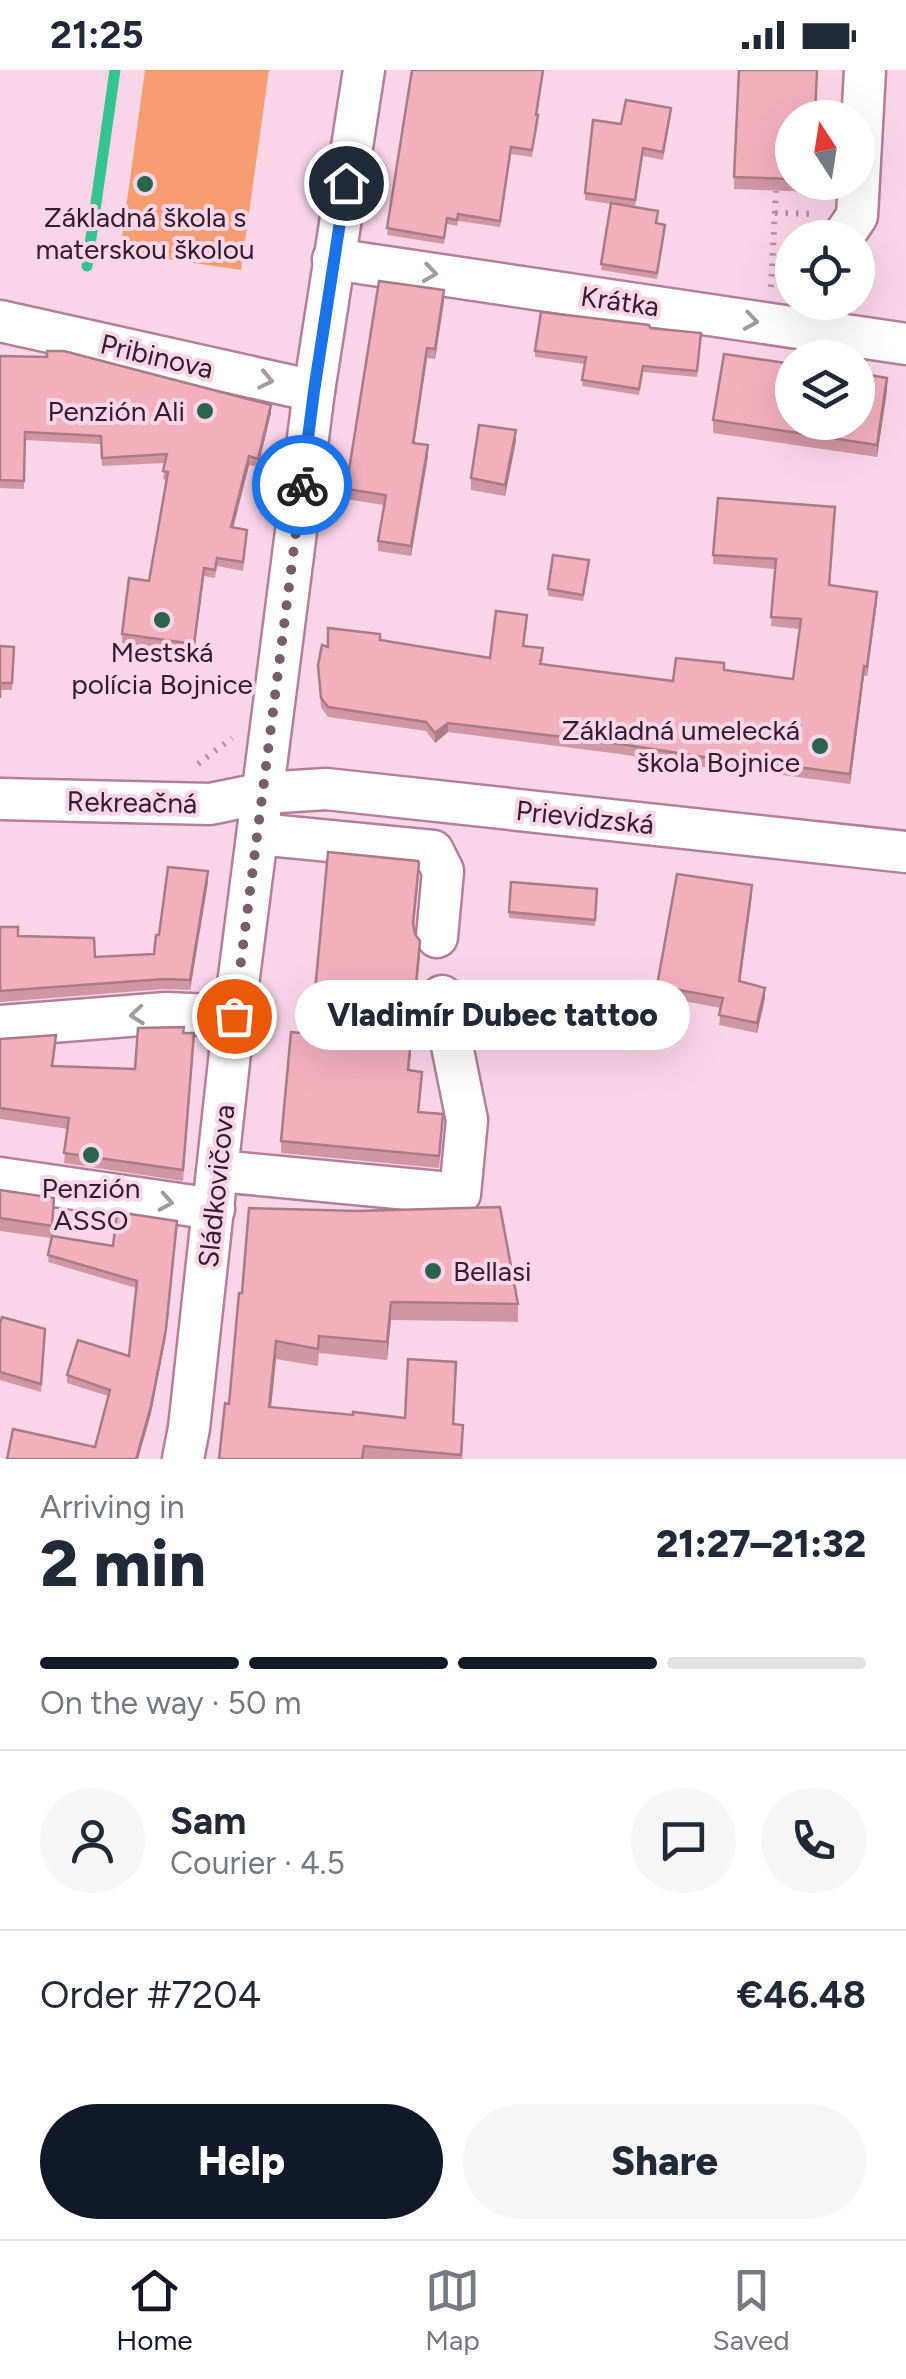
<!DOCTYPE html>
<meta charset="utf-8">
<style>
:root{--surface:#fff;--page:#f6f6f7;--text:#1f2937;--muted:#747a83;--line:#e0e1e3;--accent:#111827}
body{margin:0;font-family:Figtree,sans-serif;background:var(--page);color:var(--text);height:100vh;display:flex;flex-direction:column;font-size:38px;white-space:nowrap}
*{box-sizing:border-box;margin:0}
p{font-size:32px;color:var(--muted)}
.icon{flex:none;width:55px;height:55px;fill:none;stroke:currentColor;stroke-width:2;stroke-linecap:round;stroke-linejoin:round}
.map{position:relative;height:1389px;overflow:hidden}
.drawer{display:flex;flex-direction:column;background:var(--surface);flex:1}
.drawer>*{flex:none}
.needle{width:65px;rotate:348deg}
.fabs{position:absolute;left:775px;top:30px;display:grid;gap:20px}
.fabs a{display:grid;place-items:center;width:100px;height:100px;border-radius:50%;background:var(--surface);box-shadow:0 10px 40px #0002;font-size:50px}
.pin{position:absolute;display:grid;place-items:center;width:85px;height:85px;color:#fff;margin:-42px;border:5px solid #fff;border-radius:50%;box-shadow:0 2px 10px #0007}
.courier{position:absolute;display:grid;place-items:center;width:100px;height:100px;margin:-50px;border:8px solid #1a73e8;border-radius:50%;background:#fff;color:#222;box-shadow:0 2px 12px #0007}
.bubble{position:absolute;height:70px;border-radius:35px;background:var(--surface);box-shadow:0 10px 40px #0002;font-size:32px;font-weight:800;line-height:70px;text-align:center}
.overview em{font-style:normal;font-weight:800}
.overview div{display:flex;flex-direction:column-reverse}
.overview{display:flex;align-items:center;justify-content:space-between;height:170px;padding:0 40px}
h1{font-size:65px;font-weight:800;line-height:75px}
.bar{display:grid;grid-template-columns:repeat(4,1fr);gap:15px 10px;align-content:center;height:120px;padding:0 40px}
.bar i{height:12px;border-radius:8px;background:var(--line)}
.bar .selected{background:var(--accent)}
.bar p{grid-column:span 4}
.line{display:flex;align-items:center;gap:25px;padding:0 40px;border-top:2px solid var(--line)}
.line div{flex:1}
.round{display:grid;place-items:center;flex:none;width:105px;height:105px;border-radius:52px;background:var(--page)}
.action{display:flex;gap:20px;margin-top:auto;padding:20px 40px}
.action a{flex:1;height:115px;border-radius:60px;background:var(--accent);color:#fff;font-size:40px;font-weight:800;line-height:115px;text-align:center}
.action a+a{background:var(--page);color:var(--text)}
.status{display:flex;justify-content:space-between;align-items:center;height:70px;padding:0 50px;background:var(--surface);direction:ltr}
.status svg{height:28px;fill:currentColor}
.tabs{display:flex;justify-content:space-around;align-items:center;height:140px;border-top:2px solid var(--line);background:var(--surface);font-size:28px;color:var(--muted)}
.tabs a{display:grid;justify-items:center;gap:5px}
.tabs .selected{color:var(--accent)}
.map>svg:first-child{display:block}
</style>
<div class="status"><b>21:25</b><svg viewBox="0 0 49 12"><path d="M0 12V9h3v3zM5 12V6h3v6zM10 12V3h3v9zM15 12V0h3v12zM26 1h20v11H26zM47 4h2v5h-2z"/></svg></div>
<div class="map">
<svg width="906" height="1389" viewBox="0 0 906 1389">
<rect width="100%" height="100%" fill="#f9d5e8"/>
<path fill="#f59c71" d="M145 0H269L241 200 120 182Z"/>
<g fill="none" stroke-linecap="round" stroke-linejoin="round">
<path stroke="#37c293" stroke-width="11" d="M87 196 115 0"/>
<defs>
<g id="minor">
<path d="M842 168 857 146 865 0"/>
<path d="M333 189 906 274"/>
<path d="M0 251 314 321"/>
<path d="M0 729 210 734 264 723 326 719 906 782"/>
<path d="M258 764 433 781 443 801 437 867"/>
<path d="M0 956 166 943 234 946"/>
<path d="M219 1101 460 1124 467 1050 442 926"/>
<path d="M0 1108 214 1139"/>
<path d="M183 1389 189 1358 234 946 314 321 364 0"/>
</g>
</defs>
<use href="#minor" stroke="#b57e9b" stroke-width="45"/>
<g stroke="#b192a3" stroke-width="6" stroke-dasharray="2.5 8" stroke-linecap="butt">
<path d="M775 143 816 144"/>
<path d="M771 217 776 121"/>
<path d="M198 694 232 668"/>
</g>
<use href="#minor" stroke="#fff" stroke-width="40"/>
</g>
<g fill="#d097a3">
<path d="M412 0H544L537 45 538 51 532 87 511 84 500 157 458 151 457 156 447 154 444 174 387 165Z"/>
<path d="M671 45 663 90 643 86 635 137 665 161 657 209 601 200 611 134 585 130V123L621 54Z"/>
<path d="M792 48V112H813V122L734 119V107Z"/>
<path d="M444 231 435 289 427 288 414 373 428 386 411 486 378 481V471L384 435 346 429V419Z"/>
<path d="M650 258 701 263 697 307 643 302 639 325 582 316 585 294 535 287V281Z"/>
<path d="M0 286 271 343 258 397 249 395 233 458 247 469 243 501 217 496 215 508 204 506 194 582 122 573V564L149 511 166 410 163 409 165 393 102 396 101 374 25 370 24 419 0 418Z"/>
<path d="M887 320 877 387 713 363V350Z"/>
<path d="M516 371 505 426 471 420V408Z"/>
<path d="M835 447 830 515 877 531 867 606H864L850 714 782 705V698H731L724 702 716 699 620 684 448 662 435 673 426 661 328 647 321 637 318 595 328 577 380 570 490 588 527 555 524 576 543 588 542 594 673 611 724 600 793 609 799 559 771 556 775 499 713 494V485Z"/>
<path d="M589 497 583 531 548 526V519Z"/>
<path d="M0 576 14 577 12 620H0Z"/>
<path d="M419 806 414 857 420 883 409 1001 422 1014 419 1042 443 1056 439 1098 281 1083V1071L311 964Z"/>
<path d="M208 812 190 920 164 919 0 932V857L18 866 95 887 154 884 159 865Z"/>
<path d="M511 812 597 819 595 856 509 848Z"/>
<path d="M752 825 740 912 765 928 757 963 719 955 721 938 657 926V916Z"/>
<path d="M184 963 194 974 183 1111 64 1093 68 1059 0 1049V969L56 975 53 996 135 999Z"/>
<path d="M0 1120 54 1140 52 1166 113 1176 117 1142 166 1266 151 1343 138 1389H7L95 1377 108 1326 67 1313V1305L129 1286 136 1218 48 1192 51 1168 0 1161Z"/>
<path d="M358 1141 518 1234V1252L391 1250 387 1290 319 1283 318 1296 276 1289 271 1338 405 1348 456 1309 454 1354 463 1372 462 1389H219L229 1334 242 1223Z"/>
<path d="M0 1253 45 1267 41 1322 0 1310Z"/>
</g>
<g fill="#a97b84">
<path d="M444 220V231L435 289V279Z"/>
<path d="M427 278V288L413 383V373Z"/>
<path d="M887 308V320L877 387V375Z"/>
<path d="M271 335V343L258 397V389Z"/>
<path d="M516 360V371L505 426V415Z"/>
<path d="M428 375V386L411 486V476Z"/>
<path d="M249 386V395L231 466V457Z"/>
<path d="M204 498V506L194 582V574Z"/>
<path d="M877 522V531L867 606V597Z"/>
<path d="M864 596V606L850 714V704Z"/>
<path d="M448 653V662L435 673V663Z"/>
<path d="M731 688V698L724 702V693Z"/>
<path d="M208 801V812L190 920V910Z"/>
<path d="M752 815V825L739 921V911Z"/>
<path d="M420 871V883L408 1013V1000Z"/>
<path d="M765 918V928L757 963V953Z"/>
<path d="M177 1158 166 1266 151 1343 138 1389H136Z"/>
<path d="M391 1232V1250L387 1290V1272Z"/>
<path d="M276 1271V1289L269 1355V1337Z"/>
</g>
<g fill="#f2b0bd" stroke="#a97b84" stroke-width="2.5">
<path d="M412 0H543L536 45H538L532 80 511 77 500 151 458 144 457 150 447 148 444 168 387 158Z"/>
<path d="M739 0H817L815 48H792V109L734 107Z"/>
<path d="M626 30 671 38 663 82 643 78 635 130 585 123 593 50 621 54Z"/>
<path d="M611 133 658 141 656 153 665 155 657 203 601 194Z"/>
<path d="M379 211 444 220 435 279 427 278 413 373 428 375 411 476 378 471 386 425 346 419Z"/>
<path d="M541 242 649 255 650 258 701 263 697 301 643 296 639 319 582 310 586 287 535 281Z"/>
<path d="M47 281H64L271 335 258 389 249 386 231 457 247 460 243 492 217 488 215 500 204 498 194 574 122 564 129 508 149 511 168 402 163 401 167 384 102 388 101 366 25 362 24 411 0 410V286L47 287Z"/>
<path d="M724 284 792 294V352H858V303L887 308 877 375 713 350Z"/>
<path d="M479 355 516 360 505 415 471 408Z"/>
<path d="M718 428 835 437 829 515 877 522 867 597 864 596 850 704 782 695V688H731L724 693 716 689 620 674 448 653 435 663 426 652 328 637 321 628 318 595 322 575 328 577V558L380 564V570L490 588 496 541 527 545 523 576 543 578 540 594 673 611 676 588 724 593V600L793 609 801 549 771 547 776 489 713 485Z"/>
<path d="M553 485 589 490 583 525 548 519Z"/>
<path d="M0 576 14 577 12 613H0V628Z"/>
<path d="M328 782 418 791 419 793 413 853 415 864 420 871 408 1000 422 1002 418 1042 443 1044 439 1086 281 1071 291 962 311 964Z"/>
<path d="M168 797 208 801 190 910 164 909 0 921V857H18V866L94 868 95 887 154 884 156 865H159Z"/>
<path d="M677 804 752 815 739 911 765 918 757 953 719 945 723 928 657 916Z"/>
<path d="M511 812 597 819 595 850 509 842Z"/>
<path d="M184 957 183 963H194L183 1100 64 1083 69 1048 0 1038V969L56 965 52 996 135 999 138 958Z"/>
<path d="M0 1120 54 1128 52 1156 0 1148Z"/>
<path d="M500 1137 518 1234 391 1232 387 1272 319 1266 318 1279 276 1271 269 1337 353 1345V1342L405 1348 408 1289 456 1292 453 1354 463 1355 461 1385 364 1376 362 1389H219L225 1333 229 1334 239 1223H242L249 1138 358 1141Z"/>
<path d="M117 1142 177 1151 166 1259 151 1336 136 1389H7L13 1359 95 1377 110 1320 67 1305 78 1270 129 1286 137 1211 48 1185 52 1166 113 1176Z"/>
<path d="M2 1247 45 1259 41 1314 0 1302V1253Z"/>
</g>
<defs><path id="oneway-chevron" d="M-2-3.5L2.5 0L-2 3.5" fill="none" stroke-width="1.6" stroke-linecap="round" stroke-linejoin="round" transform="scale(2.5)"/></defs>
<g stroke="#a3999f">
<use href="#oneway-chevron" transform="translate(430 203) rotate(8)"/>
<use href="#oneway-chevron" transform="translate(751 251) rotate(9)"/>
<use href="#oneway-chevron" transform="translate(266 310) rotate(12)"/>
<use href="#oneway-chevron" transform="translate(137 945) rotate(175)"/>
<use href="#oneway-chevron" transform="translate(166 1132) rotate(10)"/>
</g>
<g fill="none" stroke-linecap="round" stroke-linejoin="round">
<path stroke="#785d6c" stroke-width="10" stroke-dasharray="0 18" d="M234 946 302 415"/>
<path stroke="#1a73e8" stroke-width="12" d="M302 415 314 321 346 113"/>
</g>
<g fill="#2a644e" stroke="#f9d5e8" stroke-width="4">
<circle cx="145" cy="114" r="10"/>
<circle cx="205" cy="341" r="10"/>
<circle cx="162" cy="550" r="10"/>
<circle cx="820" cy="676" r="10"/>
<circle cx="91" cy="1085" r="10"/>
<circle cx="433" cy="1201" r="10"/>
</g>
<g text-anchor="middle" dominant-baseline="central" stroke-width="8" stroke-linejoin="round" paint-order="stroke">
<g font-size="28" fill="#331d29" stroke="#f9d5e8">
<text x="145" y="147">Základná škola s<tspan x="145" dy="32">materskou školou</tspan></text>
<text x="185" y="341" text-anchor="end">Penzión Ali</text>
<text x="162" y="582">Mestská<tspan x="162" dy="32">polícia Bojnice</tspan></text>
<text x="800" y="660" text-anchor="end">Základná umelecká<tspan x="800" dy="32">škola Bojnice</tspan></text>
<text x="91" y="1118">Penzión<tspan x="91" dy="32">ASSO</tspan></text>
<text x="453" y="1201" text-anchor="start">Bellasi</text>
</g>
<g font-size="28" fill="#331d29" stroke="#f9d5e8">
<text transform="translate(620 231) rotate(8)">Krátka</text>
<text transform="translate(157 286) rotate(13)">Pribinova</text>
<text transform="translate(132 732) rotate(1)">Rekreačná</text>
<text transform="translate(585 747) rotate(6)">Prievidzská</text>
<text transform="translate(216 1116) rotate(-84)">Sládkovičova</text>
</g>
</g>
</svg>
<div class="fabs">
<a><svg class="needle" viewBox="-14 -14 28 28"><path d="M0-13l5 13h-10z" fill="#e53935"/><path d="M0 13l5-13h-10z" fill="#747a83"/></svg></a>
<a><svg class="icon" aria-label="locate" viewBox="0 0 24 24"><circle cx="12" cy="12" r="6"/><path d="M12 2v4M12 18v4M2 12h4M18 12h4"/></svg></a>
<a><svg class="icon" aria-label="layers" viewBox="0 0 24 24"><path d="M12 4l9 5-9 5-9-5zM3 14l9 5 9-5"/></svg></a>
</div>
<div class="pin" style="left:234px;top:946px;background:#ea580c"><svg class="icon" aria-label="bag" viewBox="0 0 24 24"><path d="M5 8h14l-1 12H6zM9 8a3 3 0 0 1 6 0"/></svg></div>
<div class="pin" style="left:346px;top:113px;background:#1f2937"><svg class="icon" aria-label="home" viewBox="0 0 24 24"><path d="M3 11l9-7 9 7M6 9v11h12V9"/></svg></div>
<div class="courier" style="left:302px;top:415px"><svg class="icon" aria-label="bike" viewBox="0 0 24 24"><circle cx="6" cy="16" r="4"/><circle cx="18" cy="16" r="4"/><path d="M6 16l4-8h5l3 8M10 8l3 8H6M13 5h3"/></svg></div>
<div class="bubble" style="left:295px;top:910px;width:395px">Vladimír Dubec tattoo</div>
</div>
<section class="drawer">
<div class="overview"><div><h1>2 min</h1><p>Arriving in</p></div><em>21:27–21:32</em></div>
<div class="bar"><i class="selected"></i><i class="selected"></i><i class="selected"></i><i></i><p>On the way · 50 m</p></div>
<div class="line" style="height:180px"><a class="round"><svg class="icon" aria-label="person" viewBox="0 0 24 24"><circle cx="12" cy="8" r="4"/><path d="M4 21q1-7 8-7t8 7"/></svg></a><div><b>Sam</b><p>Courier · 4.5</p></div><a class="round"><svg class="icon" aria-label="chat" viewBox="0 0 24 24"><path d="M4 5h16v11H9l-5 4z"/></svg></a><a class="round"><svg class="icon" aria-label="phone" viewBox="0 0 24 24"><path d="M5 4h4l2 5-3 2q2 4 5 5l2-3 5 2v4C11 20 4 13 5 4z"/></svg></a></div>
<div class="line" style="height:130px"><div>Order #7204</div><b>€46.48</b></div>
<div class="action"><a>Help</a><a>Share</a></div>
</section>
<nav class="tabs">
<a class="selected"><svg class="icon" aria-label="home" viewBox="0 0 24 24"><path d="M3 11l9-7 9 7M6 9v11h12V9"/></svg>Home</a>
<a><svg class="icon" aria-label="map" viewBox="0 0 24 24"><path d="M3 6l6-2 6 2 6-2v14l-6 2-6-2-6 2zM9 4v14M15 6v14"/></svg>Map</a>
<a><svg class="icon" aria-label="saved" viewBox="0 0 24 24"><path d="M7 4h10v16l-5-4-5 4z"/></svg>Saved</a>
</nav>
